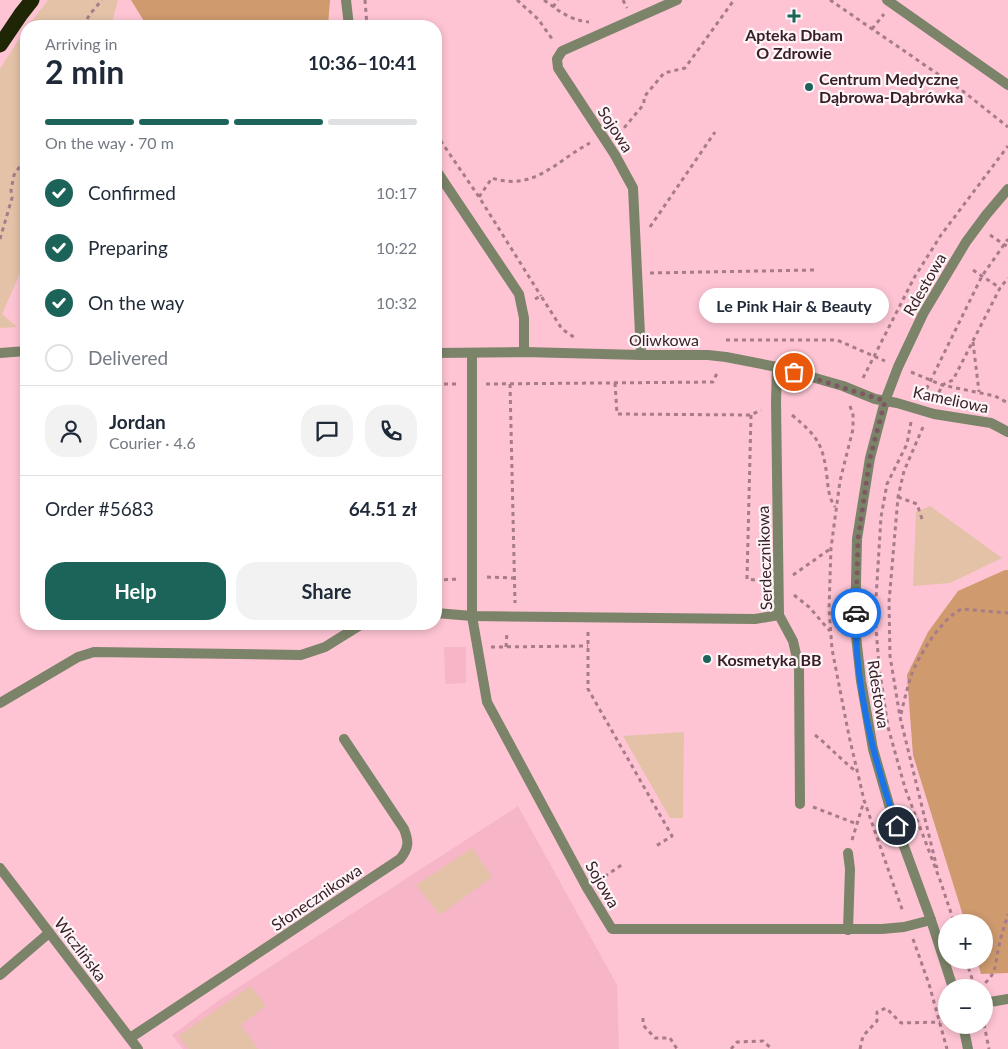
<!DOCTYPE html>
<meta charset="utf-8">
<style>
:root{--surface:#fff;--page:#f2f2f3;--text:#1f2937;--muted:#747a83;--line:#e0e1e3;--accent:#1c6459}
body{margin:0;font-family:Lato,sans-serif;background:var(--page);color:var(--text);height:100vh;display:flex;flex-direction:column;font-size:19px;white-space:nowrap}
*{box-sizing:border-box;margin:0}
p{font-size:16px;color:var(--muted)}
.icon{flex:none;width:28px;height:28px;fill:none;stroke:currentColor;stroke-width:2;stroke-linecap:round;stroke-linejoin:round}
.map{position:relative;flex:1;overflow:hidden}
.drawer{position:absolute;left:20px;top:20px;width:422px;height:610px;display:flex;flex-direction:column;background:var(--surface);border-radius:20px;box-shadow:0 2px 8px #0003}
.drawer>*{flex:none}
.buttons{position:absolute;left:938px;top:914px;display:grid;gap:10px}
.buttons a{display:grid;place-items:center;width:55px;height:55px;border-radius:50%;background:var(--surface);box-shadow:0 2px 8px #0003;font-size:25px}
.pin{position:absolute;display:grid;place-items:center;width:42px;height:42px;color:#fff;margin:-21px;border:2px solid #fff;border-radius:50%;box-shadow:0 1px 5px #0007}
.courier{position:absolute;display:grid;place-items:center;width:50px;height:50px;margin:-25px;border:4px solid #1a73e8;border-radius:50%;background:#fff;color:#222;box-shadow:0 1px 6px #0007}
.bubble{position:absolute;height:35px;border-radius:18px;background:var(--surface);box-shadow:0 2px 8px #0003;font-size:16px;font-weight:700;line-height:35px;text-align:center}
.overview em{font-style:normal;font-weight:700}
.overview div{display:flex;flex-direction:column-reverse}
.overview{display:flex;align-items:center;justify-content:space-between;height:85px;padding:0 25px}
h1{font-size:32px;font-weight:700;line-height:38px}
.bar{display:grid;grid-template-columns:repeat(4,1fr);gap:8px 5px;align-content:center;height:60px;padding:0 25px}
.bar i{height:6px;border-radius:4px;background:var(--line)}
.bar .active{background:var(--accent)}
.bar p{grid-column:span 4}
.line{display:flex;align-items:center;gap:12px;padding:0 25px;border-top:1px solid var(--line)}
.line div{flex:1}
.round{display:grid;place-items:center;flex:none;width:52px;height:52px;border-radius:20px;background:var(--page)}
ol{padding:0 25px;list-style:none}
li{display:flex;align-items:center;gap:15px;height:55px}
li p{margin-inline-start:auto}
li .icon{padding:5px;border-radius:50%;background:var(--accent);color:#fff;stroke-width:4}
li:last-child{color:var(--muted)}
li i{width:28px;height:28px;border:2px solid var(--line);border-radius:50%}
.cta{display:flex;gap:10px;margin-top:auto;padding:10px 25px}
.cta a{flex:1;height:58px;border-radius:20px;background:var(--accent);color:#fff;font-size:20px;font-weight:700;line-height:58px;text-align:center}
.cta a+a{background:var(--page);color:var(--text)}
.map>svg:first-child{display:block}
</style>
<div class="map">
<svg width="1008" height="1049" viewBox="0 0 1008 1049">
<rect width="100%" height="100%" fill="#fec4d4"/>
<g fill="#f6b6c8">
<path d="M444 647H466V683L446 684 445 680Z"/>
<path d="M518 806 617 985 619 1049H183L172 1035 219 1000Z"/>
</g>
<g fill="#e3c2a8">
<path d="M48 0H118L111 26H28Z"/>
<path d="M26 28V260L2 314 17 327 0 328V69Z"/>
<path d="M930 506 1002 558 950 583 913 586 916 512Z"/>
<path d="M684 732 683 818H670L623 736Z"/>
<path d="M472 848 492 877 440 915 416 885Z"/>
<path d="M251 986 266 1006 241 1025 258 1049H189L178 1036Z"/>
</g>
<g fill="#ce9a6e">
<path d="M131 0H330L328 26H147Z"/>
<path d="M1005 570H1008V973L981 974 977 960H984V922H965L913 755 907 675 928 632 958 591Z"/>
</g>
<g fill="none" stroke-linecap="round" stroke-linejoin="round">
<g stroke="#a77b88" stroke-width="3" stroke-dasharray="4 4" stroke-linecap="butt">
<path d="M365 0 367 26"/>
<path d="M517 0 538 19 553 40"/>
<path d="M544 0C559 11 570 20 589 22"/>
<path d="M623 0 627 8"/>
<path d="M830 0 964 92 1008 127"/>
<path d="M553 7 558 0"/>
<path d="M83 26 90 14 102 0"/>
<path d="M872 29 884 14"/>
<path d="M436 134 479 197 541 296"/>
<path d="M619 134 644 104V97L664 73 685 68 734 0"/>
<path d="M479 197 492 178C534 192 557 160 590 143"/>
<path d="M650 227 715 132"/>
<path d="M990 235 1008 247"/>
<path d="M0 239 12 198 11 190 14 175 22 163 26 146"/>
<path d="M973 270 1000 288"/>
<path d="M650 273 814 270"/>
<path d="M535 299 541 296 562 329 575 338"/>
<path d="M726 340H837L885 361"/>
<path d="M973 342 979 392"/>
<path d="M911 372 942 385 995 396 1008 403"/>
<path d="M863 378 914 278 941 235 1008 146"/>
<path d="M615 383 617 414 751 415 761 410"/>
<path d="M436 384H457"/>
<path d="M486 384 713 382 717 373 720 372"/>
<path d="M510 384 515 603"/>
<path d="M923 396 982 276 1008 239"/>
<path d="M936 400 942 385 953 380 1000 288 1008 278"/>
<path d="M850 406 853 415V429L840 481 831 548 829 609 832 649 849 736 864 800 903 912"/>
<path d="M751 415 747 579 763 581"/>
<path d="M792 415C818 437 823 444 827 477 828 488 829 498 835 507"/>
<path d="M911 422 907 444 887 484 881 517 875 615 879 666 888 727 905 788 940 880 954 922"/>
<path d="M923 427 904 471 898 497 889 602 890 656 900 717 937 868"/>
<path d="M898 497 917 504 923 522"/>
<path d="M793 575 830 549"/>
<path d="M487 577 514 578"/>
<path d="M436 580 459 579"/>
<path d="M794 595 809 607 830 631"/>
<path d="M588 632V689L672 836 656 846"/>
<path d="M491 647 588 646"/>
<path d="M506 647 507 632"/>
<path d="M901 714C904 701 907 689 911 676 917 658 943 616 962 609L1008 613"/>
<path d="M815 735C830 747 842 761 857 772"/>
<path d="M813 807 857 824"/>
<path d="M852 840 864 801"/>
<path d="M598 881 623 864"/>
<path d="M913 939 929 984 947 1049"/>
<path d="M966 960 975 988"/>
<path d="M979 988C998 974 994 967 999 946 1001 935 1005 925 1008 914"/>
<path d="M643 1018V1025L655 1038H670L677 1049"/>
<path d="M984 1024 989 1049"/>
<path d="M731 1049 737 1042 763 1041 772 1049"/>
<path d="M860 1049 863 1036 877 1021V1012L886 1008 901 1023 940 1022"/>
</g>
<path stroke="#7b8369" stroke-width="10" d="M848 853 850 869 848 930"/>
<g stroke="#7b8369" stroke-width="10">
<path d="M346 0 349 26"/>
<path d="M887 0 1008 85"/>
<path d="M436 170 519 294 524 318V352"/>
<path d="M0 353 26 351"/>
<path d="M436 353 524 352 641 355H708L726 357 777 367 843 386 875 399 897 403 934 414 991 423 1008 432"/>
<path d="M472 353V616L487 702 587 888 612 929H882L904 927 931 920"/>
<path d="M641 355 633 188 615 155 558 68 557 59 562 51 677 0"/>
<path d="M777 367 776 402 779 615 793 641 799 667 800 804"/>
<path d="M436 613 472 616 755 619 779 615"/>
<path d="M0 703 78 657 94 652 301 655 325 647 362 624"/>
<path d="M0 868 138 1049"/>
<path d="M0 975 49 933"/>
<path d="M984 1003 1008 999"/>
<path d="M130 1038 400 859C409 848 409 842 404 829L344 739"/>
</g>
<g stroke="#7b8369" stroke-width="10">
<path d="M953 988 931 920 890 808 873 749 861 681 855 627 857 539 870 458 885 401 898 367 923 314 966 242 986 215 1008 189"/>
<path d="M963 1025 968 1049"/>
</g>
<path stroke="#1f2606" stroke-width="15" d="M0 45 21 14 32 0"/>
</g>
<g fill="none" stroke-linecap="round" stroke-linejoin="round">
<path stroke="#7d5863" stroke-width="5" stroke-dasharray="0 9" d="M794 372 885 401 870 458 858 539 856 613"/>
<path stroke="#1a73e8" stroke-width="6" d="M856 613C854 682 874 762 897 826"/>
</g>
<g fill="#1c6459" stroke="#fdf5f7" stroke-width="2">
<path d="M791.5 8.5h5v5h5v5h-5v5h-5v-5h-5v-5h5z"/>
<circle cx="809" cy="87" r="5"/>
<circle cx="707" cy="659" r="5"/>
</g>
<g text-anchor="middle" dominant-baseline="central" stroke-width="4.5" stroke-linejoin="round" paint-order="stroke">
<g font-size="16" font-weight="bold" fill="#381e26" stroke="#fdf5f7" text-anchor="start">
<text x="794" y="34" text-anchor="middle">Apteka Dbam<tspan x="794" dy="18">O Zdrowie</tspan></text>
<text x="819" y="78">Centrum Medyczne<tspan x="819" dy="18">Dąbrowa-Dąbrówka</tspan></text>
<text x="717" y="659">Kosmetyka BB</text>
</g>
<g font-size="16" fill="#381e26" stroke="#fdf5f7">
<text transform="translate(616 129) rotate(57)">Sojowa</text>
<text transform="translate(924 284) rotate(-60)">Rdestowa</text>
<text x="664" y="339">Oliwkowa</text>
<text transform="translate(951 399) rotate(12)">Kameliowa</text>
<text transform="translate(764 558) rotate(-92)">Serdecznikowa</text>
<text transform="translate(879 694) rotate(81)">Rdestowa</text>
<text transform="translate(603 884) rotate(60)">Sojowa</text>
<text transform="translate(316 897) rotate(-34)">Słonecznikowa</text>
<text transform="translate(81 949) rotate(53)">Wiczlińska</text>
</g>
</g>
</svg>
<div class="buttons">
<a>+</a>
<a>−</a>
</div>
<div class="pin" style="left:794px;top:372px;background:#ea580c"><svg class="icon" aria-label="bag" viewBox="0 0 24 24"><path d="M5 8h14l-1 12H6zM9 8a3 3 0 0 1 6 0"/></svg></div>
<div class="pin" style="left:897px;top:826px;background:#1f2937"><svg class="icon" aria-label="home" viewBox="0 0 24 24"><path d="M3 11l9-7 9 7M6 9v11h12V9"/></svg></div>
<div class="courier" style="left:856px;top:613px"><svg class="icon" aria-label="car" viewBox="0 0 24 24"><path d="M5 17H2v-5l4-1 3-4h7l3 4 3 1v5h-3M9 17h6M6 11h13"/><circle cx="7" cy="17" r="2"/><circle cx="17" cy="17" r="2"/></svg></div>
<div class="bubble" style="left:699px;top:288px;width:190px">Le Pink Hair &amp; Beauty</div>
<section class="drawer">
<div class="overview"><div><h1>2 min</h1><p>Arriving in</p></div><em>10:36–10:41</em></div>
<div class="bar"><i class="active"></i><i class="active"></i><i class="active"></i><i></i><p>On the way · 70 m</p></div>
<ol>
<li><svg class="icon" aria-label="check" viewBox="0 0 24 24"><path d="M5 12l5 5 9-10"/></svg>Confirmed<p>10:17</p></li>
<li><svg class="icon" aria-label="check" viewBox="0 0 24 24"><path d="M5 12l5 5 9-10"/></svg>Preparing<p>10:22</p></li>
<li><svg class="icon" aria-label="check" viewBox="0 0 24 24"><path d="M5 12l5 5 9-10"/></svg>On the way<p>10:32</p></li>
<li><i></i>Delivered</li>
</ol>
<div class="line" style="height:90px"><a class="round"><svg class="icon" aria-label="person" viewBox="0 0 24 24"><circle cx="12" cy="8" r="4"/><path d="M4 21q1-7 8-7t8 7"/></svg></a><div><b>Jordan</b><p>Courier · 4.6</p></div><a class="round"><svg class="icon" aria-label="chat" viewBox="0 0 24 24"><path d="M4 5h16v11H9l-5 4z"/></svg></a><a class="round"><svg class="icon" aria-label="phone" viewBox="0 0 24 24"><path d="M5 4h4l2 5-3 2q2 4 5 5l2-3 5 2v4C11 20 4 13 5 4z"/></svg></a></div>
<div class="line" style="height:65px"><div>Order #5683</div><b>64.51 zł</b></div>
<div class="cta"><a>Help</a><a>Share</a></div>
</section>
</div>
